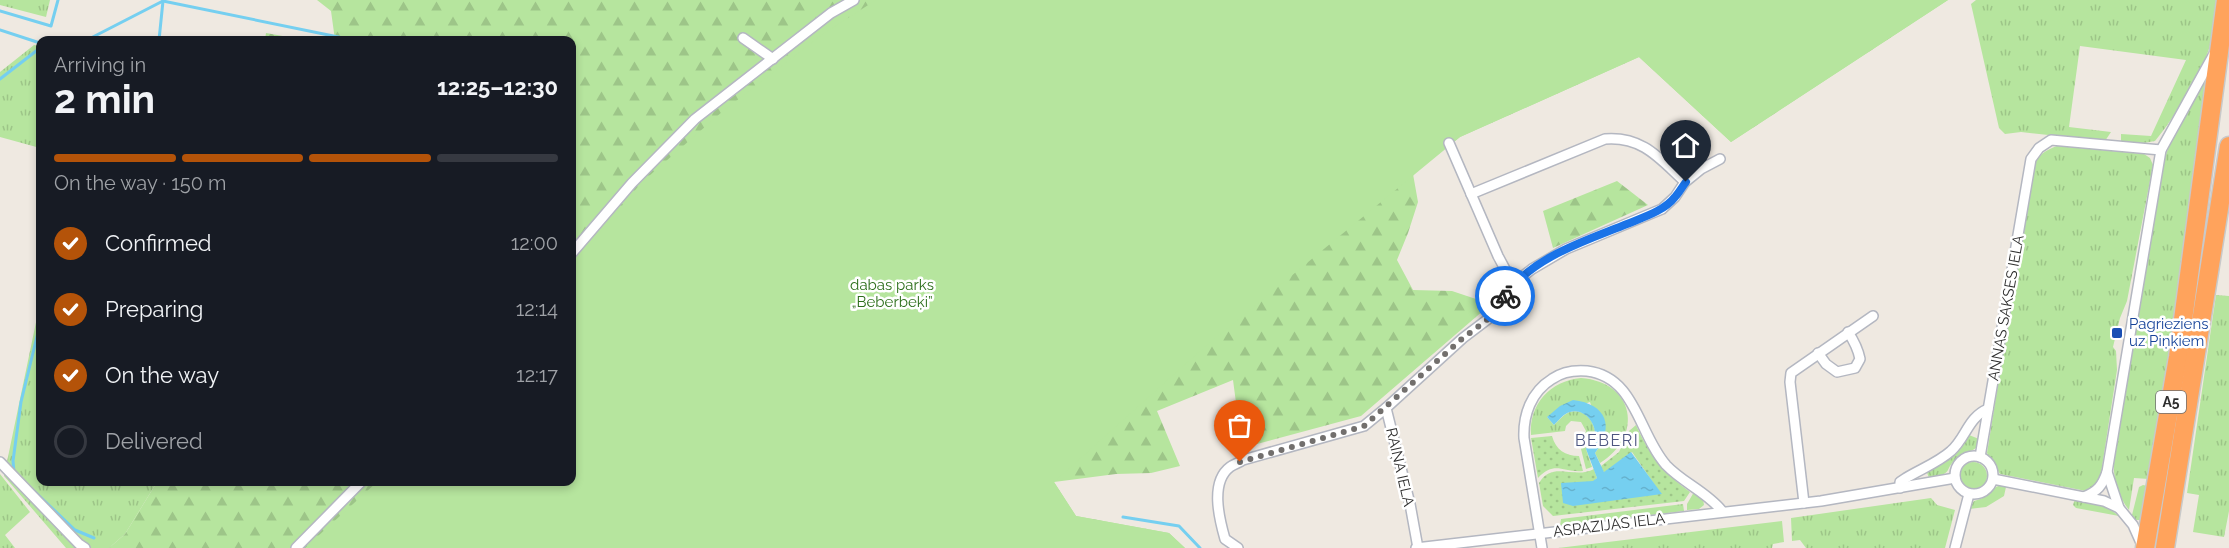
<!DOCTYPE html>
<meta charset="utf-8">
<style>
:root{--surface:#171b24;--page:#20242c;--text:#f1f3f6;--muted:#9ea1a6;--line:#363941;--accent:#b45309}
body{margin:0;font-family:Raleway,sans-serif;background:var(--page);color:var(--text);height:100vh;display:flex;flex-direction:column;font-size:22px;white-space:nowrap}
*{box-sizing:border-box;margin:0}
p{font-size:20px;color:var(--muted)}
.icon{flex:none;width:33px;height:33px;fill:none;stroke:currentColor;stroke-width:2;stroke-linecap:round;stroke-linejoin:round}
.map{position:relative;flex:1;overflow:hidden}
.drawer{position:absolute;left:36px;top:36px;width:540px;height:450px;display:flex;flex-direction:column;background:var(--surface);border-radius:12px;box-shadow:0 3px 9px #0003}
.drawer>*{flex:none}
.pin{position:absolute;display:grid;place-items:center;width:51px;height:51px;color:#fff;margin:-62px -26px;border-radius:50% 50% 50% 0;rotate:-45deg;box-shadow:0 0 6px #0007}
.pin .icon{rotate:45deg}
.courier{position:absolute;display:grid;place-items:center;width:60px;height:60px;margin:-30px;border:4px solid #1a73e8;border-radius:50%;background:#fff;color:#222;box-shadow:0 2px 8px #0007}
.head em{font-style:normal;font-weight:700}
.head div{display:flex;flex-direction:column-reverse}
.head{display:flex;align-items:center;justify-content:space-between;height:102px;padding:0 18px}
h1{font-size:39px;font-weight:700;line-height:45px}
.bar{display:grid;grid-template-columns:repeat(4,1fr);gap:9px 6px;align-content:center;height:72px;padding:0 18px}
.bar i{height:8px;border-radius:4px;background:var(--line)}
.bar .on{background:var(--accent)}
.bar p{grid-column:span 4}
ol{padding:0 18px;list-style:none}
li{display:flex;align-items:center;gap:18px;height:66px}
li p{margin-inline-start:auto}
li .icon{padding:6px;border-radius:50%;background:var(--accent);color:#fff;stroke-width:4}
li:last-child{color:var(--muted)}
li i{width:33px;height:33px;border:3px solid var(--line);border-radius:50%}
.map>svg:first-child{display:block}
</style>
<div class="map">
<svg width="2229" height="548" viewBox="0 0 2229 548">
<defs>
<pattern id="grass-tufts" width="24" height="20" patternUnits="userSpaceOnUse" patternTransform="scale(1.5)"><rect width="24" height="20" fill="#b6e59e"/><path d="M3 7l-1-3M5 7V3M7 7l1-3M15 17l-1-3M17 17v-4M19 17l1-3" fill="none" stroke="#9dc588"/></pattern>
<pattern id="forest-firs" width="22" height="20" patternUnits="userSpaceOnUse" patternTransform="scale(1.5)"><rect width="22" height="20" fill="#b6e59e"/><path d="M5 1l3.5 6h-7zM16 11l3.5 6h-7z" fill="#9dc588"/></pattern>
<pattern id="garden-dots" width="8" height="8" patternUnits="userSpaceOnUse" patternTransform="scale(1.5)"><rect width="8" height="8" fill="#b6e59e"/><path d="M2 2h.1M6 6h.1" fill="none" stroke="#9dc588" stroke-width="1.8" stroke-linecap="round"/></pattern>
<pattern id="water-ripples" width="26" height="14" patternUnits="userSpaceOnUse" patternTransform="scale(1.5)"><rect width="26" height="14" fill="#75cff0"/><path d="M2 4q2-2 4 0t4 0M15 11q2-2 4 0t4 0" fill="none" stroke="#66b2ce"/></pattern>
</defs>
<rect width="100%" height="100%" fill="#efe9e1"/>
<g fill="url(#grass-tufts)">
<path d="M0 0H50L46 17 0 5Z"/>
<path d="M1976 0H2216C2215 12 2214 25 2212 38 2206 68 2175 117 2155 141L2138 144 2121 142V134L2151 136 2186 60 2080 46 2069 127 2111 132 2105 141 2021 132 2005 134 1999 128 1971 4Z"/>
<path d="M34 45 40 46V148L0 137V72Z"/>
<path d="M2205 80 2211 82 2188 237 2149 479 2134 478 2129 510C2117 494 2113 479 2114 459L2164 159 2171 142Z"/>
<path d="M2057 146 2144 154 2150 158 2153 165 2127 301 2120 318 2113 347 2116 351 2117 370 2100 480 2094 487 2086 491 2000 474 1987 453 2033 166C2039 154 2046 150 2057 146Z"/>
<path d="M2216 295 2229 296V511L2224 537 2193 532 2199 495 2187 493Z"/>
<path d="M40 303V482H157L125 534 109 548H66L4 476Z"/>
<path d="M1581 378C1635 382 1644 436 1600 463L1595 453 1603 442 1590 402 1547 417 1554 425C1558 421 1565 413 1570 412 1584 408 1594 421 1595 432L1586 449 1592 467 1586 469 1579 441 1584 437 1586 431 1581 422 1571 421 1566 426 1565 431 1531 435C1529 404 1550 381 1581 378Z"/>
<path d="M1969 435 1979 439 1976 448C1971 452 1964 452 1959 457 1941 470 1957 473 1929 478L1926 470 1929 469 1931 470C1948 462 1961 453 1969 435Z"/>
<circle cx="1973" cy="476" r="14"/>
<path d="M0 474 30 512 5 535 15 548H0Z"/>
<path d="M2001 485 2006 487 2004 496 1986 507 1969 509 1974 501C1989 498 1990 488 2001 485Z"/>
<path d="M2143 485 2148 486 2143 520H2136L2132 515 2139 487Z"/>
<path d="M1694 492 1703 499 1704 505 1699 509 1687 510V504Z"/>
<path d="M1931 498 1937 505 1955 510 1945 548H1806L1800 540 1792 541 1791 518Z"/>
<path d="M2075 499 2106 506 2119 516 2076 508 2073 505Z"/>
<path d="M1683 504 1684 511 1560 526 1561 519Z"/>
<path d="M1782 521 1784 542 1773 544 1772 548H1558Z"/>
</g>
<g fill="url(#forest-firs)">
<path d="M317 0H1948L1731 142 1639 57 1460 137 1413 174 1418 202 1408 233 1397 260 1413 290 1452 291 1491 304 1361 416 1242 448 1233 380 1157 411 1180 466 1151 473 1116 474 1054 482 1076 516 1169 533 1185 548H109L125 534 157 482H572V40H335L331 11Z"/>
<path d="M266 33 305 40H265Z"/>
<path d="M1617 181 1648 205 1553 248 1543 211Z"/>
</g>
<path fill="#b6e59e" d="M876 0H1948L1731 142 1639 57 1460 137 1200 351 1054 482 1076 516 1169 533 1185 548H305L377 482H572V266L641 183 723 111 823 34Z"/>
<g fill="url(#garden-dots)">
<path d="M1636 425C1650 456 1663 472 1690 492L1684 501 1553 516 1543 506 1539 483C1553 460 1574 480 1594 469L1597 478 1594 481 1661 494 1632 452 1604 473 1601 466 1619 452 1629 431Z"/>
<path d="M1552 436C1556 450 1565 456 1579 456L1583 471C1563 473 1555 460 1538 478L1531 438Z"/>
</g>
<path fill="url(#water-ripples)" d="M1573 400C1607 404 1615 427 1595 453L1604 472 1631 452 1662 494 1573 506 1563 503 1561 483 1593 481 1597 478 1586 449 1595 432C1594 421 1583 408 1570 412 1564 413 1558 421 1554 425L1547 417 1560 406Z"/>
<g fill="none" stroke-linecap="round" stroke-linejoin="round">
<g stroke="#75cff0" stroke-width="3">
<path d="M0 11 51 26 58 0"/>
<path d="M0 30 40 43"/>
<path d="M87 40 163 1 353 40"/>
<path d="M159 40 163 1"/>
<path d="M0 79 40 48"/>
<path d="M14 472 13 461 21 402 40 324"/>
<path d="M34 491 75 530 94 538"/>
<path d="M1123 517 1179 526 1200 548"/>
</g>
<defs>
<g id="street">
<path d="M743 38 773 59"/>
<path d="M1449 143 1498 256 1513 284"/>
<path d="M1471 194 1605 139C1643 136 1660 159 1685 182"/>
<path d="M572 253 632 183 695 119 831 13 854 0"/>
<path d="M1818 353 1826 364 1837 372 1855 368 1860 359C1858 349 1854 341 1848 332"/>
<circle cx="1974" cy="475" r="19"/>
<path d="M1980 457 2031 159 2039 148 2051 140 2161 150"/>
<path d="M0 462 79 544 85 548"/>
<path d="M2107 472 2119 508 2133 525 2142 545"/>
<path d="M1993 479 2104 501 2119 508"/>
<path d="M1900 488V482L1906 478C1921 469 1939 462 1951 451 1966 438 1968 417 1988 409"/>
<path d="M2084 497C2098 491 2102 486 2107 472L2161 150 2214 54"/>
<path d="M1804 503 1790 382 1791 373 1873 316"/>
<path d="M296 548 361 482"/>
<path d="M1238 548 1225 539C1219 518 1210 482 1230 467 1234 464 1239 463 1243 460L1364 426 1386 408"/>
<path d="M1416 548 1821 501 1955 478"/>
<path d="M1418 548 1410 504 1386 408 1463 338 1492 316 1513 284 1532 269 1566 249 1662 209 1675 197 1685 182 1701 169 1720 159"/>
<path d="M1542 548 1524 438C1523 415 1531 392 1552 379 1562 372 1575 370 1587 371 1636 377 1638 433 1666 465 1683 483 1707 492 1722 511"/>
<path d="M1955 548 1969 494"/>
</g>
<g id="highway">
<path d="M2145 548 2178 357 2226 0"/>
<path d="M2165 548 2229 146"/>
</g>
</defs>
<use href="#street" stroke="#b4b7c1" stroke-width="12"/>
<use href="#highway" stroke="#c9c9c9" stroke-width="21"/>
<use href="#street" stroke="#fff" stroke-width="9"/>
<use href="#highway" stroke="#ffa35c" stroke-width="18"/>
</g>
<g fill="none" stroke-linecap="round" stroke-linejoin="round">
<path stroke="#726f6d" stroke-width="6" stroke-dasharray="0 10.8" d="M1240 462 1364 426 1463 338 1492 316 1505 296"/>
<path stroke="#1a73e8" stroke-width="8" d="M1505 296C1532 257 1585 241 1627 224 1644 217 1664 211 1675 197 1679 193 1682 187 1686 182"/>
</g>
<rect fill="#1a4fb4" stroke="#fff" stroke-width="2" x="2111" y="327" width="12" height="12" rx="3"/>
<g text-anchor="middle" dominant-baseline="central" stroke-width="5" stroke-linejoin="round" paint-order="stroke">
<rect fill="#fff" stroke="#6d6d6d" stroke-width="1.5" x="2156" y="391" width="30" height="22" rx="4.5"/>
<g font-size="14" font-weight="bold" fill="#2e2e2e">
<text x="2171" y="402">A5</text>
</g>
<g font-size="15" fill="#2c6e1b" stroke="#fff">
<text x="892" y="285">dabas parks<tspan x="892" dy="17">„Beberbeķi”</tspan></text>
</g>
<g font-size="15" fill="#2e2e2e" stroke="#fff">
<text transform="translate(2006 308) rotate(-80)">ANNAS SAKSES IELA</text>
<text transform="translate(1400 467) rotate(77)">RAIŅA IELA</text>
<text transform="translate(1609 525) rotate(-7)">ASPAZIJAS IELA</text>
</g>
<g font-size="15" fill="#164399" stroke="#fff" text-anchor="start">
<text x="2129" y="324">Pagrieziens<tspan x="2129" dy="17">uz Piņķiem</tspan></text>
</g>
<g font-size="16" letter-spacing="1.5" fill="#4d5680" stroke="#fff">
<text x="1607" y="440">BEBERI</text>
</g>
</g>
</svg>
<div class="pin" style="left:1240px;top:462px;background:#ea580c"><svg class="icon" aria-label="bag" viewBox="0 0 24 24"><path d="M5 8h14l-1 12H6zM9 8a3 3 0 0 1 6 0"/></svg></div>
<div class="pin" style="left:1686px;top:182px;background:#1f2937"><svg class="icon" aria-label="home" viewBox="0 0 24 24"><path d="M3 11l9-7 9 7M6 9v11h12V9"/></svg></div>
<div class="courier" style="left:1505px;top:296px"><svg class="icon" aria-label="bike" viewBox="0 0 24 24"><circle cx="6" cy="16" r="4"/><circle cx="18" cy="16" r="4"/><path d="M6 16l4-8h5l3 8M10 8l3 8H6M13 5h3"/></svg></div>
<section class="drawer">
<div class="head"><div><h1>2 min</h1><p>Arriving in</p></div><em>12:25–12:30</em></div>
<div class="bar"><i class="on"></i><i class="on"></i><i class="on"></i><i></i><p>On the way · 150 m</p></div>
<ol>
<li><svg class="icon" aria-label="check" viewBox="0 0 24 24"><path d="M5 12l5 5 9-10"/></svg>Confirmed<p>12:00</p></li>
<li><svg class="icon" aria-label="check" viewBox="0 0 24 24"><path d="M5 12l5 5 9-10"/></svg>Preparing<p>12:14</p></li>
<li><svg class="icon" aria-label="check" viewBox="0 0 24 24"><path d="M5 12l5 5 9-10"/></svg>On the way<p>12:17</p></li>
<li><i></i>Delivered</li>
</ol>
</section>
</div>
